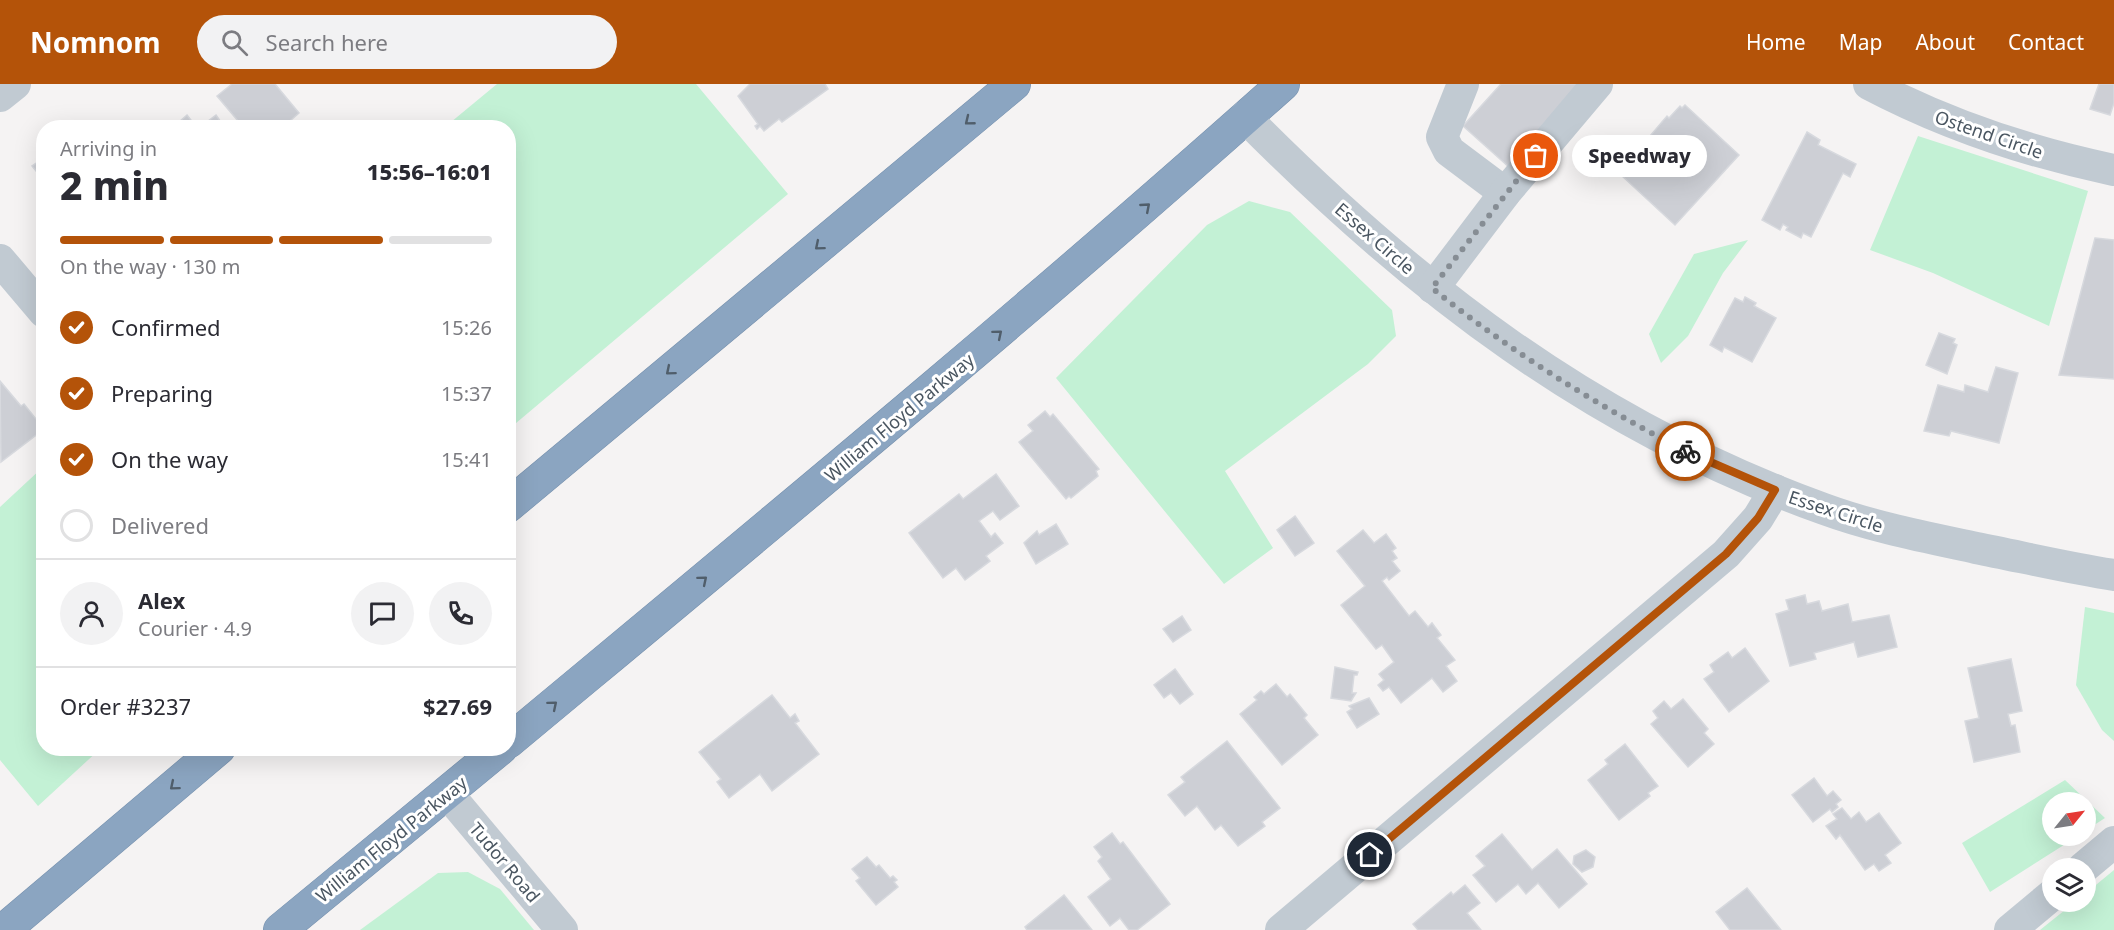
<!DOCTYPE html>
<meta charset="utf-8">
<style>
:root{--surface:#fff;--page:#f2f2f3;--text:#2b2b33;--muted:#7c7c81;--line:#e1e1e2;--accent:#b45309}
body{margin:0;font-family:"Noto Sans",sans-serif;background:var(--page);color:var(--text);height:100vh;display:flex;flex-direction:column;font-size:22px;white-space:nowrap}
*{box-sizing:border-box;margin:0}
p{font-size:20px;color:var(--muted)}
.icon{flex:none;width:33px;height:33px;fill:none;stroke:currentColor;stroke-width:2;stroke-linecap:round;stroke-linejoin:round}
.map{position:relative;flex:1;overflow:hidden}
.drawer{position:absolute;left:36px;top:36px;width:480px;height:636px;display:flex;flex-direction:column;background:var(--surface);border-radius:24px;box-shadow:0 6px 24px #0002}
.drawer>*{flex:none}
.needle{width:39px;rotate:60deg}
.fabs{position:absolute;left:2042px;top:708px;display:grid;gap:12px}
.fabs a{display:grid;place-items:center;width:54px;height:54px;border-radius:50%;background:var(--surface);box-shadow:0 6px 24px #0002;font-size:30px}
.pin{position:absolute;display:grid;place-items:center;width:51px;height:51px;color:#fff;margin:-26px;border:3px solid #fff;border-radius:50%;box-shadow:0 2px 6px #0007}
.courier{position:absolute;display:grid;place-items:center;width:60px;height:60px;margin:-30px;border:4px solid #b45309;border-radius:50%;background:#fff;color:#222;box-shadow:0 2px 8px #0007}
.bubble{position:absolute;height:42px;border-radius:21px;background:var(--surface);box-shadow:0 6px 24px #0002;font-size:20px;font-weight:800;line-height:42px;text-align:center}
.head em{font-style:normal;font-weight:800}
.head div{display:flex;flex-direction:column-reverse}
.head{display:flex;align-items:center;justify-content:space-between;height:102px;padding:0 24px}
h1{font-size:39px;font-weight:800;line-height:45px}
.bar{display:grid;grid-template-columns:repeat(4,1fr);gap:9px 6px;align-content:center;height:72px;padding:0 24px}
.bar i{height:8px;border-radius:4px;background:var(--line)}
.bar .active{background:var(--accent)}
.bar p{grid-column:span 4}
.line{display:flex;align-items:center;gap:15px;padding:0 24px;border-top:2px solid var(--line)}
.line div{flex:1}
.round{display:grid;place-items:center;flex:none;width:63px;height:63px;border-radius:32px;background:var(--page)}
ol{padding:0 24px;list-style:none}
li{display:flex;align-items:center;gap:18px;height:66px}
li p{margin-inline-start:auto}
li .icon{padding:6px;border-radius:50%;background:var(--accent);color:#fff;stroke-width:4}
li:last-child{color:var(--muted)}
li i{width:33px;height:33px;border:3px solid var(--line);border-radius:50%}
header{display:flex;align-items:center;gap:36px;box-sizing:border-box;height:84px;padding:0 30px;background:var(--accent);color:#fff}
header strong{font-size:28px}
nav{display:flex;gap:33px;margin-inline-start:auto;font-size:21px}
.search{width:420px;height:54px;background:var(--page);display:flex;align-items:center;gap:15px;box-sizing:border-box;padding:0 21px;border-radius:33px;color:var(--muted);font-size:22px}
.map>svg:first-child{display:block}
</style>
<header>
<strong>Nomnom</strong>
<div class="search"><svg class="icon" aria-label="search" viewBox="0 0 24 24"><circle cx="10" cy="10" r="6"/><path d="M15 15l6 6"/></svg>Search here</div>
<nav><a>Home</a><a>Map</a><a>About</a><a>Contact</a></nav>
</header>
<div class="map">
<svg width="2114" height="846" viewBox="0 0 2114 846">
<rect width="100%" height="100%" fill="#f5f3f3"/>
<g fill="#c3f1d5">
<path d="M497 0H696L788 110 509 345 508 44 445 43Z"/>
<path d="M1918 52 2088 107 2049 242 1933 189 1870 166Z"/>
<path d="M1249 117 1290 128 1392 226 1396 252 1368 280 1225 387 1273 464 1224 500 1056 294 1207 141Z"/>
<path d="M1748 156 1723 189 1688 252 1661 279 1649 250 1694 170Z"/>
<path d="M43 383 44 664 100 665 38 722 0 676V423Z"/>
<path d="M2085 523 2114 529V657L2102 646 2076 601Z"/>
<path d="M2065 696 2105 734 2085 747V718H2052V752H2078L1990 808 1962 759Z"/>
<path d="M2114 786V846H2040L2075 818H2085V810Z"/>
<path d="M468 788 500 805 534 846H360L438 789Z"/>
</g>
<g fill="#cdcfd5" stroke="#d7d9de" stroke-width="1.5">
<path d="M232 0H275L299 29 282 44H244L217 12Z"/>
<path d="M750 0H825L828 5 782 38 779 35 764 47 760 42 757 45 755 42 758 40 738 12Z"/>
<path d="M1501 0H1585L1510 84 1463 42Z"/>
<path d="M2099 0H2114V19L2110 31 2090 25Z"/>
<path d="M1685 21 1739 71 1675 141 1621 91 1624 88 1621 86 1667 32 1669 34 1680 22 1682 24Z"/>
<path d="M187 31 197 44H172Z"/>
<path d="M216 31 225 44H199Z"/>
<path d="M1807 48 1820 56 1818 61 1856 80 1850 93 1843 89 1811 153 1803 149 1801 154 1786 146 1788 143 1783 140 1780 146 1762 136Z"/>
<path d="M44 74V97L32 82Z"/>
<path d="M2095 154 2114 156V295L2059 291Z"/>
<path d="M1745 213 1756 219 1754 222 1776 234 1752 278 1724 263 1722 268 1710 261 1735 214 1743 218Z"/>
<path d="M1939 249 1955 255 1953 259 1957 261 1947 290 1926 281Z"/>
<path d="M1996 283 2018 289 1999 359 1951 347 1949 352 1924 347 1938 301 1964 308 1965 301 1988 308Z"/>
<path d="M0 297 21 322 24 320 44 345 1 378Z"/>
<path d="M1045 327 1050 333 1053 330 1099 385 1096 387 1098 392 1071 414 1069 412 1066 415 1019 358 1033 347 1028 341Z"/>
<path d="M996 390 1019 422 1000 436 993 427 979 437 991 453 995 449 1003 459 986 472 990 477 965 496 956 484 943 494 909 449 959 410 963 415Z"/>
<path d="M1295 432 1314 459 1295 472 1277 446Z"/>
<path d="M1056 440 1068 460 1036 480 1024 459 1037 447 1039 451Z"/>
<path d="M1363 446 1374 459 1386 450 1396 464 1392 467 1397 474 1392 477 1400 487 1389 496 1387 493 1382 497 1409 532 1415 527 1428 543 1432 539 1441 551 1437 554 1455 576 1446 582 1457 597 1443 608 1432 594 1401 619 1389 603 1383 607 1378 601 1384 596 1379 590 1394 578 1382 561 1376 565 1341 521 1365 502 1337 467Z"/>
<path d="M1805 511 1807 520 1819 517 1822 527 1848 520 1852 538 1889 531 1897 563 1858 573 1854 558 1814 569 1816 575 1790 582 1776 530 1789 526 1786 516Z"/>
<path d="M1182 532 1191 546 1173 558 1163 545Z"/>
<path d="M1745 564 1769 597 1729 628 1704 595 1714 588 1710 581 1728 568 1732 574Z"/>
<path d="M2011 575 2022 627 2008 630 2011 642 2015 641 2020 668 1974 678 1965 637 1979 634 1968 584Z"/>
<path d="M1335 583 1358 588 1357 591H1354L1352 609H1356L1351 617 1331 614Z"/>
<path d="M1175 585 1193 610 1180 620 1171 609 1164 614 1154 601Z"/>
<path d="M1276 600 1287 613 1290 610 1307 631 1304 634 1318 651 1282 681 1240 630 1257 616 1254 613 1261 607 1264 610Z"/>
<path d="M772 611 790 634 795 630 799 637 795 639 819 670 772 707 760 690 729 714 717 698 721 695 699 668Z"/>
<path d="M1369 614 1379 630 1357 644 1347 628 1352 625 1349 622Z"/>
<path d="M1683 615 1708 645 1704 649 1714 660 1688 683 1651 640 1658 634 1653 627 1664 617 1671 625Z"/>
<path d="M1227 657 1280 724 1262 738 1265 742 1238 762 1221 741 1215 746 1197 722 1185 732 1168 711 1185 698 1181 693Z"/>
<path d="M1625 660 1658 702 1648 709 1650 712 1619 736 1588 696 1608 680 1605 676Z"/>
<path d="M1814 694 1827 712 1833 707 1841 716 1836 720 1838 723 1832 728 1830 725 1813 738 1792 711Z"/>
<path d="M1842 724 1851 735 1859 728 1866 738 1879 729 1901 759 1885 771 1891 779 1879 787 1874 780 1865 786 1840 751 1836 755 1826 742 1837 735 1833 730Z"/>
<path d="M1112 749 1120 760 1123 758 1170 820 1137 846H1129L1120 834 1110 842 1088 813 1111 795 1098 777 1102 773 1094 763Z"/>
<path d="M1502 750 1532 786 1557 765 1587 800 1559 824 1538 799 1526 810 1518 800 1496 818 1473 791 1485 782 1476 772Z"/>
<path d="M1586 766 1595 773 1593 783 1582 788 1573 780 1574 772Z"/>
<path d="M867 773 876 783 879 781 890 794 893 792 897 796 894 798 898 803 876 821 856 797 860 794 852 785Z"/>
<path d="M1465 801 1480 819 1467 829 1481 846H1418L1413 840 1451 808 1453 811Z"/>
<path d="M1747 804 1781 846H1730L1716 828Z"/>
<path d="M1064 811 1092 846H1027L1025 843Z"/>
</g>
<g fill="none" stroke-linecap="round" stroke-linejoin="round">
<defs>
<g id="highway">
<path d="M508 422 1014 0"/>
<path d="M508 658C769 441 1030 226 1283 0"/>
<path d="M4 846 219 664"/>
<path d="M280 846 501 664"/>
</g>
</defs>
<use href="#highway" stroke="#7690ad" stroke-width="34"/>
<g stroke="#c1cad2" stroke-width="32">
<path d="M1463 0 1442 53 1449 67 1505 109"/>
<path d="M1869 0C1947 41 2028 68 2114 86"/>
<path d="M0 12 15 0"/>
<path d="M1245 33C1415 205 1595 343 1824 425 1873 443 1925 453 1976 464 2022 473 2068 484 2114 491"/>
<path d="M0 176 44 228"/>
<path d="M1433 204 1505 109 1597 0"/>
<path d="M447 709 562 846"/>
<path d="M2083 784 2114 758"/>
<path d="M1281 846 1726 470 1758 434 1775 406"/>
<path d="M2010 846 2052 811"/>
</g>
<use href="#highway" stroke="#8ba5c1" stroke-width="33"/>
</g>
<defs><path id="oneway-chevron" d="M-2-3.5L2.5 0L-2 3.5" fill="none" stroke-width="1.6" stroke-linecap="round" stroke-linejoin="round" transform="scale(1.5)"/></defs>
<g stroke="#505e6b">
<use href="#oneway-chevron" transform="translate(969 37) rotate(141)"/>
<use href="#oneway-chevron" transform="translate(1146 123) rotate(-41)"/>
<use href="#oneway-chevron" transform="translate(819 162) rotate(140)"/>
<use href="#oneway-chevron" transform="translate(998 250) rotate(-40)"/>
<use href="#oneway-chevron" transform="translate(670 287) rotate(140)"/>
<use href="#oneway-chevron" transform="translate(703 496) rotate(-40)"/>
<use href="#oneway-chevron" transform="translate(553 621) rotate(-40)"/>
<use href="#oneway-chevron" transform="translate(174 702) rotate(140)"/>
</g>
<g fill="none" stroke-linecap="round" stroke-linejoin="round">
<path stroke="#868d94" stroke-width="6" stroke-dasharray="0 10.8" d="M1536 72 1432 204C1511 268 1595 320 1685 367"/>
<path stroke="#b45309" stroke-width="8" d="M1370 771 1726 470 1758 434 1775 406 1685 367"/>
</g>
<g text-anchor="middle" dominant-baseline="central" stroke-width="6" stroke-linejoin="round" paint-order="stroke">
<g font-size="18" fill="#4a5661" stroke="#fff">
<text transform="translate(1989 50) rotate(19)">Ostend Circle</text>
<text transform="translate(1375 154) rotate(41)">Essex Circle</text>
<text transform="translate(899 333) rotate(-40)">William Floyd Parkway</text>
<text transform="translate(1836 427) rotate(18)">Essex Circle</text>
<text transform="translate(391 755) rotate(-39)">William Floyd Parkway</text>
<text transform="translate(505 778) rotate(50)">Tudor Road</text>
</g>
</g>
</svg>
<div class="fabs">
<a><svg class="needle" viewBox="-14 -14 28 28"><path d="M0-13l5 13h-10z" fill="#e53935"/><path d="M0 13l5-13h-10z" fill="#7c7c81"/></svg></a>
<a><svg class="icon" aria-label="layers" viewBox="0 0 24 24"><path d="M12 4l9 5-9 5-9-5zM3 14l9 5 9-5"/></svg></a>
</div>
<div class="pin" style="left:1536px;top:72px;background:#ea580c"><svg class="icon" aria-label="bag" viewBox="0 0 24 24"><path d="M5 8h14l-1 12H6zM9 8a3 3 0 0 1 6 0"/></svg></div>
<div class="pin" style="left:1370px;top:771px;background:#1f2937"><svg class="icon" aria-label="home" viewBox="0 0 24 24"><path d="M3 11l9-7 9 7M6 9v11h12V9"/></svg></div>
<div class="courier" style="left:1685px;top:367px"><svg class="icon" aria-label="bike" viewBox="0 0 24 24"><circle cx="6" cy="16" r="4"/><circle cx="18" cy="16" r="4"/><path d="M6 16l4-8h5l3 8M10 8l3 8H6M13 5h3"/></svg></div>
<div class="bubble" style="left:1572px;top:51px;width:135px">Speedway</div>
<section class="drawer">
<div class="head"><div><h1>2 min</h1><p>Arriving in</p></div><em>15:56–16:01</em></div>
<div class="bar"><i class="active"></i><i class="active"></i><i class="active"></i><i></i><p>On the way · 130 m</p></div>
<ol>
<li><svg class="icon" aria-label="check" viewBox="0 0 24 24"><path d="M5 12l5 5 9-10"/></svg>Confirmed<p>15:26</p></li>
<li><svg class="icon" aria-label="check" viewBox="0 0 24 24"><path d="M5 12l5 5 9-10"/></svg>Preparing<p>15:37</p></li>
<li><svg class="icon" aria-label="check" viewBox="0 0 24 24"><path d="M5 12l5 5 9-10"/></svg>On the way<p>15:41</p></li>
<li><i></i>Delivered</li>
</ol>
<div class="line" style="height:108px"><a class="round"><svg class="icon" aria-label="person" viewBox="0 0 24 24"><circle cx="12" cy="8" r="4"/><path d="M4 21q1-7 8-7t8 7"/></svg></a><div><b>Alex</b><p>Courier · 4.9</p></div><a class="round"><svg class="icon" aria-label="chat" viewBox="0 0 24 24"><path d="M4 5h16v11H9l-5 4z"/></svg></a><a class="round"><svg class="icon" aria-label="phone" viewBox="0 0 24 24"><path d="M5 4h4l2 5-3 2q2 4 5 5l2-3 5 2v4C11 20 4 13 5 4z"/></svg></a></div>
<div class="line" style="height:78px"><div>Order #3237</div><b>$27.69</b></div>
</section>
</div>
